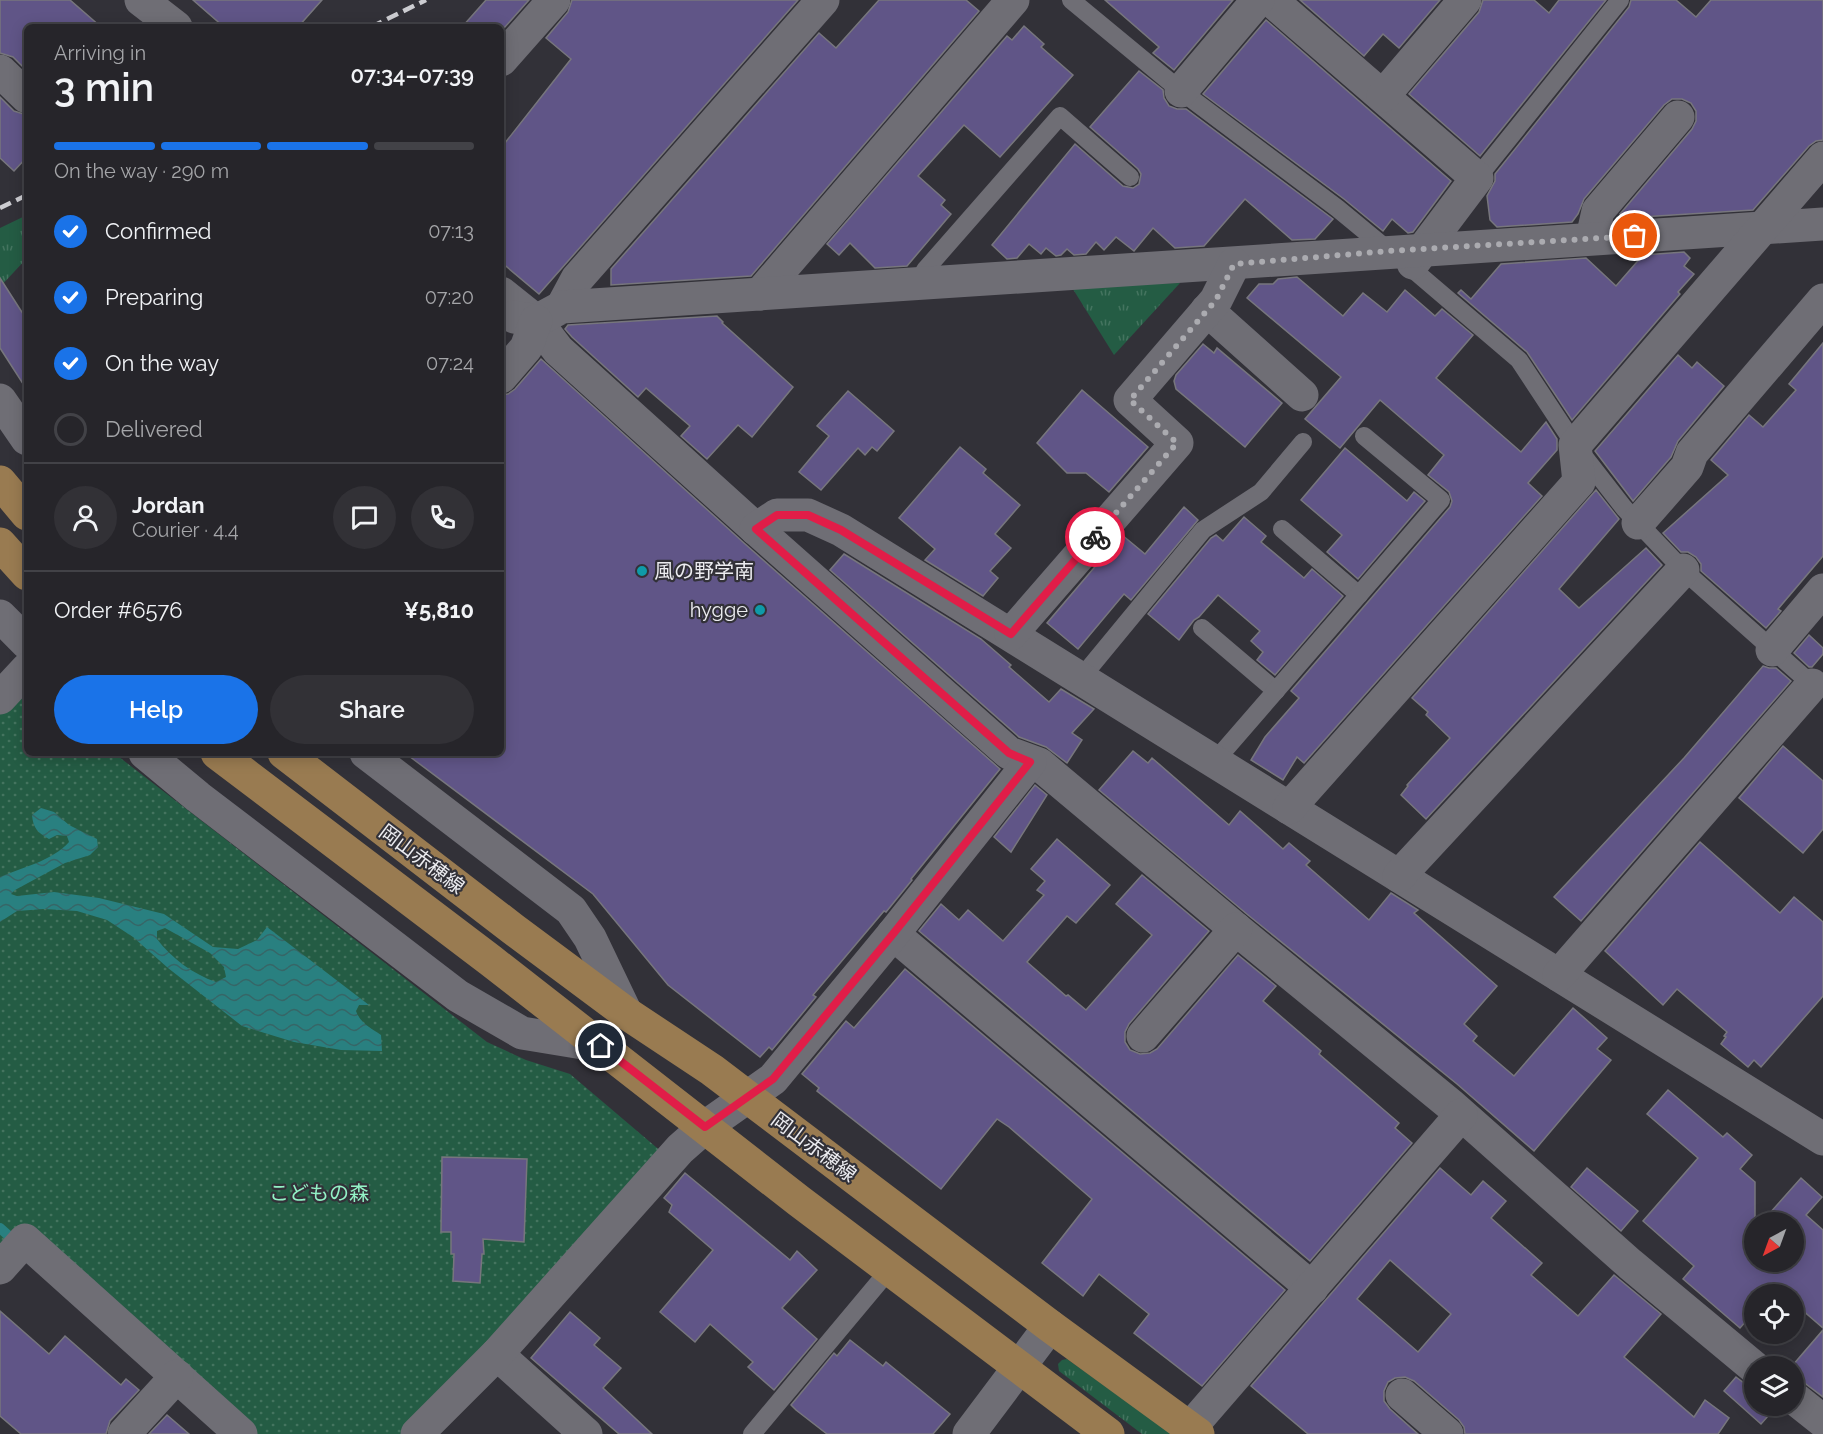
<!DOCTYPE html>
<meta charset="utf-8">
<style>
:root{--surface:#26252a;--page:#323136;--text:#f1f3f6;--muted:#a4a5a8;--line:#424247;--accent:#1a73e8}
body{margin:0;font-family:Raleway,"Noto Sans JP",sans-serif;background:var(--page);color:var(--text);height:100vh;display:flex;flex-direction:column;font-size:22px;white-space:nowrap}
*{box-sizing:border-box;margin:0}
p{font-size:20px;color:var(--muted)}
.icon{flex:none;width:33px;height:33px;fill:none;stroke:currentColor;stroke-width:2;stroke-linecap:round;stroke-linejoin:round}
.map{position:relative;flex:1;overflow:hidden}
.side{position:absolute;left:24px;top:24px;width:480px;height:732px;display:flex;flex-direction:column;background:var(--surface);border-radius:9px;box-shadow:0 3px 15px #0003,0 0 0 2px var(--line)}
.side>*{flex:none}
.needle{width:39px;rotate:221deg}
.fabs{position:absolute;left:1744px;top:1212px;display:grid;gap:12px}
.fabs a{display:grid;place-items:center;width:60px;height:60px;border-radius:50%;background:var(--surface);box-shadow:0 3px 15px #0003,0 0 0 2px var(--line);font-size:30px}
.pin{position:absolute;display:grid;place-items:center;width:51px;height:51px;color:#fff;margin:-26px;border:3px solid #fff;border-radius:50%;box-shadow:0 2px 6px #0007}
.courier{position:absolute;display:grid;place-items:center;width:60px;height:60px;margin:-30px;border:4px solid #e11d48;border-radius:50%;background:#fff;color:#222;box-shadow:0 2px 8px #0007}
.headline em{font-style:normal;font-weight:600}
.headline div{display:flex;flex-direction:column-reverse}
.headline{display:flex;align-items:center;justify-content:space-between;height:102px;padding:0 30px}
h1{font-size:39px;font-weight:600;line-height:45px}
.bar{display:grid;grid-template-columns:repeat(4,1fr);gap:9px 6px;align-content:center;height:72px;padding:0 30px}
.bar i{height:8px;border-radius:4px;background:var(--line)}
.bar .selected{background:var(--accent)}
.bar p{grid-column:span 4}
.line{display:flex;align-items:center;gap:15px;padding:0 30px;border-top:2px solid var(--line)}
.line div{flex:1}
.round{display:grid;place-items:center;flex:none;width:63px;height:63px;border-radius:32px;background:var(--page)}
ol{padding:0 30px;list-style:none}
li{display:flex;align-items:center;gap:18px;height:66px}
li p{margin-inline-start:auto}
li .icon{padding:6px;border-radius:50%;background:var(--accent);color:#fff;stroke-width:4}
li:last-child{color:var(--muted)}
li i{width:33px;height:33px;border:3px solid var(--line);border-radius:50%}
.cta{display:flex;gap:12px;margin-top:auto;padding:12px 30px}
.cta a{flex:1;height:69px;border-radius:36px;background:var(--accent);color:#fff;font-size:24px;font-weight:600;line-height:69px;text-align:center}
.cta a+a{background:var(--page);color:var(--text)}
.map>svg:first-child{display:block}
</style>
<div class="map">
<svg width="1823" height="1434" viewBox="0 0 1823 1434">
<defs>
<pattern id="grass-tufts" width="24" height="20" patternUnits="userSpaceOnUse" patternTransform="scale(1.5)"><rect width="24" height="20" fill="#245c44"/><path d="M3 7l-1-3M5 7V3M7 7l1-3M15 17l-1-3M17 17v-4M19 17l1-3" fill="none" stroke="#44745f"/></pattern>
<pattern id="park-dots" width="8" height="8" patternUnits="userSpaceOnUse" patternTransform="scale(1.5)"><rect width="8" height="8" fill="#245c44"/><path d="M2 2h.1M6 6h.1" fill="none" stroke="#44745f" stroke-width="1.8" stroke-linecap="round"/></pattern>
<pattern id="water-waves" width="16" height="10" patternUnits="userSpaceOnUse" patternTransform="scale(1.5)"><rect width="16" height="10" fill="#298080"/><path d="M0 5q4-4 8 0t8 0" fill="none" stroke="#366667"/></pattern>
</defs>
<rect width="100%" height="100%" fill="#323138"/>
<g fill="url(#grass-tufts)">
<path d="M27 215V258L0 287V228Z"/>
<path d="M1180 283 1114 355 1071 286Z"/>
<path d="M1067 1359 1172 1434H1142L1059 1371 1058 1364 1062 1360Z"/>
</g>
<path fill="url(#park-dots)" d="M27 685V753H114L487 1042 526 1060 570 1074 663 1153 401 1434H251L22 1224 0 1248V711Z"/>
<path fill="url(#water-waves)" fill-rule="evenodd" d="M41 808 54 812 69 825 97 839 98 847 90 855 65 863 15 890 11 894 17 896 54 892 99 898 164 914 213 947 238 949 257 940 267 927 369 1005H359L356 1011C360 1023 371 1028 381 1035L382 1051 341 1050 294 1042 242 1026 168 968 133 937 107 920 77 911 44 909 17 911 0 922V877C23 867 52 861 69 842L67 836 57 835 49 839C38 833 33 828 32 815ZM165 928 210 953 224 967 226 977 216 982C193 974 171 958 157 939V931Z"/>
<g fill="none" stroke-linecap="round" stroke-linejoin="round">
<path stroke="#298080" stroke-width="10" d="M0 1228 18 1244"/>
</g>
<g fill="#605587" stroke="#77767d" stroke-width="1.5" fill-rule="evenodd">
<path d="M0 0H70L101 27H27V71L13 57 0 53Z"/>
<path d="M193 0H322L298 27H224Z"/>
<path d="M486 0H529L504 28 462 27Z"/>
<path d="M572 0H798L539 294 501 262V148L571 59 546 38 568 12Z"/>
<path d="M879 0H966L979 11 751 276 611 285V269L819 33 836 48Z"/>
<path d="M1105 0H1233L1174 70 1153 53 1159 47Z"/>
<path d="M1300 0H1440L1399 48 1383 34 1364 56Z"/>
<path d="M1483 0H1534L1549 13 1559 0H1606L1480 156 1409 94 1479 12Z"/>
<path d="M1631 0H1676L1696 17 1711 0H1823V140L1816 141 1809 146 1753 210 1625 218 1620 214 1692 129 1696 121V111L1691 103 1682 99H1672L1664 105 1584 199 1578 214 1572 222 1497 227 1490 220 1487 196 1495 181V174L1629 7Z"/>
<path d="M1266 20 1451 181 1413 232 1408 233 1392 219 1383 231 1344 199 1203 94Z"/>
<path d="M1024 26 1044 44 1041 47 1073 75 1000 157 964 125 918 176 945 200 941 205 951 214 907 266 875 268 850 243 839 255 827 244 1007 36 1012 40Z"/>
<path d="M1139 71 1163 90 1164 98 1169 106 1177 109H1186L1333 219 1315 239 1292 240 1245 199 1204 246 1175 248 1153 228 1134 251 1116 237 1104 250 1096 242 1086 254 1074 255 1067 249 1061 255 1056 256 1046 248 1041 254 1029 244 1017 258 1007 259 992 245 1075 144 1123 186 1133 188 1139 184 1141 174 1138 169 1090 127Z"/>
<path d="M0 97 14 111 27 115V157L14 171 0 158Z"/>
<path d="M1684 252 1690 258 1684 266 1694 274 1678 292 1680 294 1572 420 1527 352 1458 293 1461 290 1471 299 1501 264 1586 258 1616 286 1643 255Z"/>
<path d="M1297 277 1343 316 1363 293 1387 312 1405 290 1435 316 1442 309 1473 335 1436 378 1521 452 1546 422 1557 439V450L1528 483 1542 496 1304 763 1297 757 1283 780 1251 760 1265 737 1299 698 1291 691 1450 507 1452 501 1449 492 1428 475 1444 455 1380 400 1340 448 1305 419 1341 377 1247 298 1259 284H1273L1278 279Z"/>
<path d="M0 278 27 320V390L0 348Z"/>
<path d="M717 316 723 322 722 323 793 387 752 437 738 425 707 459 681 436 690 426 646 388 638 397 572 337 565 329 568 325Z"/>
<path d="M1823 343V556L1778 609 1781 611 1766 628 1701 571V564L1696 557 1688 552H1681L1663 533 1728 475 1711 460 1749 415 1763 427 1796 390 1789 384Z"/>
<path d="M1203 344 1214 353 1217 348 1282 403 1245 447 1176 389 1174 381 1176 375Z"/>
<path d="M1678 355 1692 368 1697 362 1724 386 1678 441 1671 457 1633 501 1595 451Z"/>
<path d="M541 359 744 543 1000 769 911 879 912 880 886 912 884 911 813 995 816 997 772 1050 769 1047 760 1057 668 985 593 894 405 753H501V395L508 394 515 389Z"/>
<path d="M1082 390 1148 447 1109 492 1086 473H1067L1037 443Z"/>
<path d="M848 391 894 431 877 451 872 447 865 455 858 448 821 490 799 472 829 436 817 426Z"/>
<path d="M960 447 986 469 983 473 1020 505 995 534 1011 548 990 571 998 578 983 596 925 560 935 549 899 518Z"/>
<path d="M1345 448 1407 501 1414 492 1425 501 1358 579 1327 552 1342 535 1301 500Z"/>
<path d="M1596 490 1619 519 1559 589 1579 608 1646 548 1662 565 1426 819 1401 795 1408 786 1407 785 1450 738 1426 715 1428 712 1412 698Z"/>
<path d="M1184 507 1198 520 1131 600 1124 594 1078 649 1047 623 1122 535 1145 554Z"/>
<path d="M1244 517 1266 536 1261 542 1304 578 1312 569 1343 596 1275 675 1257 660 1263 652 1251 641 1260 631 1218 595 1199 617 1194 620 1179 640 1148 614 1211 538 1216 535 1223 541Z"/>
<path d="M844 554 981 639 1011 665 1009 667 1049 702 1061 689 1094 709 1072 733 1082 740 1067 763 1046 747 1019 737 830 570Z"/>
<path d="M1809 635 1823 648V654L1812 667H1809L1794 653Z"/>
<path d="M1763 666 1769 668H1776L1791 681 1581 921 1554 897 1684 758Z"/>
<path d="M1783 746 1823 781V829L1803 853 1739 798Z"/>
<path d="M1133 751 1148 763 1152 758 1229 825 1240 811 1283 849 1289 843 1310 861 1306 865 1369 920 1391 893 1418 910 1414 913 1497 986 1464 1024 1477 1036 1473 1041 1514 1076 1573 1008 1607 1038 1597 1049 1611 1060 1534 1151 1457 1084 1248 915 1099 790Z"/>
<path d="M1035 785 1047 795 1011 852 994 837Z"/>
<path d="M1057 839 1110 885 1076 923 1067 916 1027 962 1066 996 1068 995 1086 1010 1152 935 1116 904 1142 875 1209 931 1129 1024 1125 1032V1042L1130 1050 1140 1054 1150 1053 1157 1049 1238 955 1276 986 1263 1001 1321 1051 1319 1054 1399 1123 1395 1128 1412 1143 1310 1261 919 931 941 904 959 920 968 910 1003 941 1044 895 1037 890 1045 881 1031 869Z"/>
<path d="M1700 842 1780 913 1794 897 1823 922V996L1761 1067 1754 1060 1748 1067 1721 1044 1726 1037 1724 1036 1727 1032 1677 989 1663 1005 1605 951Z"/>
<path d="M905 969 1285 1290 1202 1386 1134 1333 1149 1314 1099 1274 1083 1296 1042 1263 1092 1199 1009 1127 997 1119 941 1189 817 1091 819 1088 802 1074 846 1021 854 1028Z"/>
<path d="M1668 1090 1723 1137 1727 1133 1752 1155 1740 1169 1755 1182V1262H1794V1222H1762L1801 1178 1822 1197 1806 1215 1823 1230V1328L1794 1303V1294H1784L1776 1287 1769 1294H1755V1311L1740 1328 1683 1279 1694 1266 1643 1221 1698 1158 1647 1114Z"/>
<path d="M442 1157 527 1159 524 1242 483 1239 484 1254H482L480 1283 453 1281 454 1254H451V1232H441Z"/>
<path d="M1440 1168 1471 1195 1483 1181 1506 1201 1491 1218 1542 1263 1531 1275 1578 1316 1614 1275 1661 1314 1624 1357 1694 1417 1705 1400 1729 1418 1718 1434H1465L1464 1427 1459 1420 1414 1381 1405 1377 1395 1378 1388 1382 1384 1391V1401L1390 1409 1418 1434H1308L1251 1386ZM1390 1260 1451 1314 1418 1352 1357 1299Z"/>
<path d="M1587 1168 1638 1211 1621 1231 1571 1187Z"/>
<path d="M685 1173 790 1260 797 1251 817 1270 782 1308 817 1339 774 1390 748 1367 753 1362 710 1324 695 1342 660 1312 713 1250 669 1212 672 1205 664 1198Z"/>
<path d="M0 1311 49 1354 65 1336 121 1385 126 1379 139 1390 110 1421 106 1434H21L0 1416Z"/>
<path d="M570 1312 600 1338 594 1345 621 1368 603 1388 652 1434H619L531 1358Z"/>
<path d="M1823 1330V1397L1794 1375V1366H1792Z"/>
<path d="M850 1340 883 1366 886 1362 950 1414 933 1434H827L796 1410 791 1405 834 1353 837 1356Z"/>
<path d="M1736 1377 1744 1383 1755 1386V1406H1777L1761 1424 1724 1391Z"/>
<path d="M167 1415 189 1434H149Z"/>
</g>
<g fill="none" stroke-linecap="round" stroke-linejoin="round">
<g stroke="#6f6e75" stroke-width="18">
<path d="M1071 0 1181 91 1337 208 1389 251"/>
<path d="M1477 178 1620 0"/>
<path d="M1410 267 1519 360 1575 445 1624 508 1683 570 1817 689"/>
<path d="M925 284V270L1060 116 1130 177"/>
<path d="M1282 529 1359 595"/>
<path d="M1202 628 1276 691"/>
<path d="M1081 678 1203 530 1261 492 1303 442"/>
<path d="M1215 761 1441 500 1364 436"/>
<path d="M752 1434 890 1269"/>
</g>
<g stroke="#6f6e75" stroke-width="33">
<path d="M141 0 176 27"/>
<path d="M1271 0 1477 178 1413 263"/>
<path d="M501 60 554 0"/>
<path d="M0 71 27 97"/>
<path d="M1181 91 1258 0"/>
<path d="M1383 96 1465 0"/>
<path d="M1592 238 1598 211 1678 117"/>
<path d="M501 293 536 321 558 350 756 529 1009 753 1039 764 1236 929 1452 1106 1630 1264 1755 1368"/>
<path d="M760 294 1013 0"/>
<path d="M562 307 577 279 823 0"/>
<path d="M1207 310 1302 395"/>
<path d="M514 317 536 321 562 307 1823 224"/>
<path d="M501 377 526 348 536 321"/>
<path d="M0 400 27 439"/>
<path d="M1638 523 1687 467 1692 453 1823 300"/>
<path d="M756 529 777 515H808L841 530 1823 1139"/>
<path d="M0 616 27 643"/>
<path d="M1011 634 1177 443 1130 400 1216 300 1234 264"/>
<path d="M1772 650 1823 590"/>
<path d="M0 698 27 669"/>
<path d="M145 753 198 797 458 996 522 1033 601 1046"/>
<path d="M366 753 571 910 590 938 626 1013"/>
<path d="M1289 808 1579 482 1575 445 1823 158"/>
<path d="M1399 876 1683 570"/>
<path d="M893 934 1312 1288"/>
<path d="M1559 975 1812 685"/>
<path d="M1143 1036 1236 929"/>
<path d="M0 1268 25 1240 241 1434"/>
<path d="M497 1354 586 1434"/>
<path d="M1402 1395 1447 1434"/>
<path d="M1794 1398 1823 1421"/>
<path d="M1190 1428 1461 1115"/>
<path d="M124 1434 177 1376"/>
<path d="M417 1434 497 1354 680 1149 705 1127 773 1079 893 934 1030 762"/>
<path d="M969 1434 1050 1326"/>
</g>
<g stroke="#997b51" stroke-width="33">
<path d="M0 482 27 514"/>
<path d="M0 544 27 574"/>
<path d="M217 753 490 960 799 1201 1108 1434"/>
<path d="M284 753 513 929 626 1013 712 1070 1050 1326 1198 1434"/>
</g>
<g stroke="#ccccd1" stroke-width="4.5" stroke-dasharray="12 6" stroke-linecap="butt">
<path d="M371 27 426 0"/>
<path d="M0 208 27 195"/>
</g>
</g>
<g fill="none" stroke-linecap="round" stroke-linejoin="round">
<path stroke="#ababb0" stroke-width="6" stroke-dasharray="0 10.8" d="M1095 537 1177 443 1130 400 1216 300 1234 264 1389 251 1635 236"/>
<path stroke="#e11d48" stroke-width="8" d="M601 1046 705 1127 773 1079 893 934 1030 762 1009 753 756 529 777 515H808L841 530 1011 634 1095 537"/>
</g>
<g fill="#0f9aa8" stroke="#323138" stroke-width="2">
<circle cx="642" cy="571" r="6"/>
<circle cx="760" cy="610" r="6"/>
</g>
<g text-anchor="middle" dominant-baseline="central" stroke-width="4.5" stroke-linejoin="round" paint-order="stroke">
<g font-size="20" fill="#ececf0" stroke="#323138" text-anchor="start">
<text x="654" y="571">風の野学南</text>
<text x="748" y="610" text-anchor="end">hygge</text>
</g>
<g font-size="20" fill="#ececf0" stroke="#323138">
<text transform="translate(422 859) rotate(37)">岡山赤穂線</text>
<text transform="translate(814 1147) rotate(37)">岡山赤穂線</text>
</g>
<g font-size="20" fill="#93f2c6" stroke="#323138">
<text x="319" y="1193">こどもの森</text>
</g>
</g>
</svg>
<div class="fabs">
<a><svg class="needle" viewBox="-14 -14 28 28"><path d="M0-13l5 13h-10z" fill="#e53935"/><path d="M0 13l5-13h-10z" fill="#a4a5a8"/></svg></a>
<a><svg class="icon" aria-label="locate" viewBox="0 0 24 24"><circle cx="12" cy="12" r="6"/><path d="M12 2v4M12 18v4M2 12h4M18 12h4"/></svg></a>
<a><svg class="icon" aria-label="layers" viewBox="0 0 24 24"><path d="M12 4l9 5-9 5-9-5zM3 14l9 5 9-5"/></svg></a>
</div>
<div class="pin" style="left:1635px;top:236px;background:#ea580c"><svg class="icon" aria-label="bag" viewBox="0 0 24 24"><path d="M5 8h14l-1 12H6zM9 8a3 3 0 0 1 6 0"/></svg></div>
<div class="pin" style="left:601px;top:1046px;background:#1f2937"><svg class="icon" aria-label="home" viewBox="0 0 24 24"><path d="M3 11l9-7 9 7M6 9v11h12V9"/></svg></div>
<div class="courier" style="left:1095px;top:537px"><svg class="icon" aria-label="bike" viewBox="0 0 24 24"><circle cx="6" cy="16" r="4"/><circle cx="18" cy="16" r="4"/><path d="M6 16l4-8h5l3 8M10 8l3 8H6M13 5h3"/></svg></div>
<section class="side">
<div class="headline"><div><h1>3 min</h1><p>Arriving in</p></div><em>07:34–07:39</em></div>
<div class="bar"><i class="selected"></i><i class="selected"></i><i class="selected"></i><i></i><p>On the way · 290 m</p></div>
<ol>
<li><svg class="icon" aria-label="check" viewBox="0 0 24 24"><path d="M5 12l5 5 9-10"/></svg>Confirmed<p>07:13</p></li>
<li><svg class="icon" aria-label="check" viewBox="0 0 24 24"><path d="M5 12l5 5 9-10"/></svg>Preparing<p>07:20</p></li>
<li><svg class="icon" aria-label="check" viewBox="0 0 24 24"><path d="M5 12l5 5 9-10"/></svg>On the way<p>07:24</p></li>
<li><i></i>Delivered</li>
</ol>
<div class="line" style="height:108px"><a class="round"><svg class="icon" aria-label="person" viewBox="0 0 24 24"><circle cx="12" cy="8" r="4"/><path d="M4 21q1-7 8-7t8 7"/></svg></a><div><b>Jordan</b><p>Courier · 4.4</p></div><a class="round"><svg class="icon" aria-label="chat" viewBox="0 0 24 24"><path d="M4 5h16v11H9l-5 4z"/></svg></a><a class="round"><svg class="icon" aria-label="phone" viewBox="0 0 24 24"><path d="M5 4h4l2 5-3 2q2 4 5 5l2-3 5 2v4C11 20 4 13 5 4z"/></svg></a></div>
<div class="line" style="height:78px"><div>Order #6576</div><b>¥5,810</b></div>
<div class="cta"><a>Help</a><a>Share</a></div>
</section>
</div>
